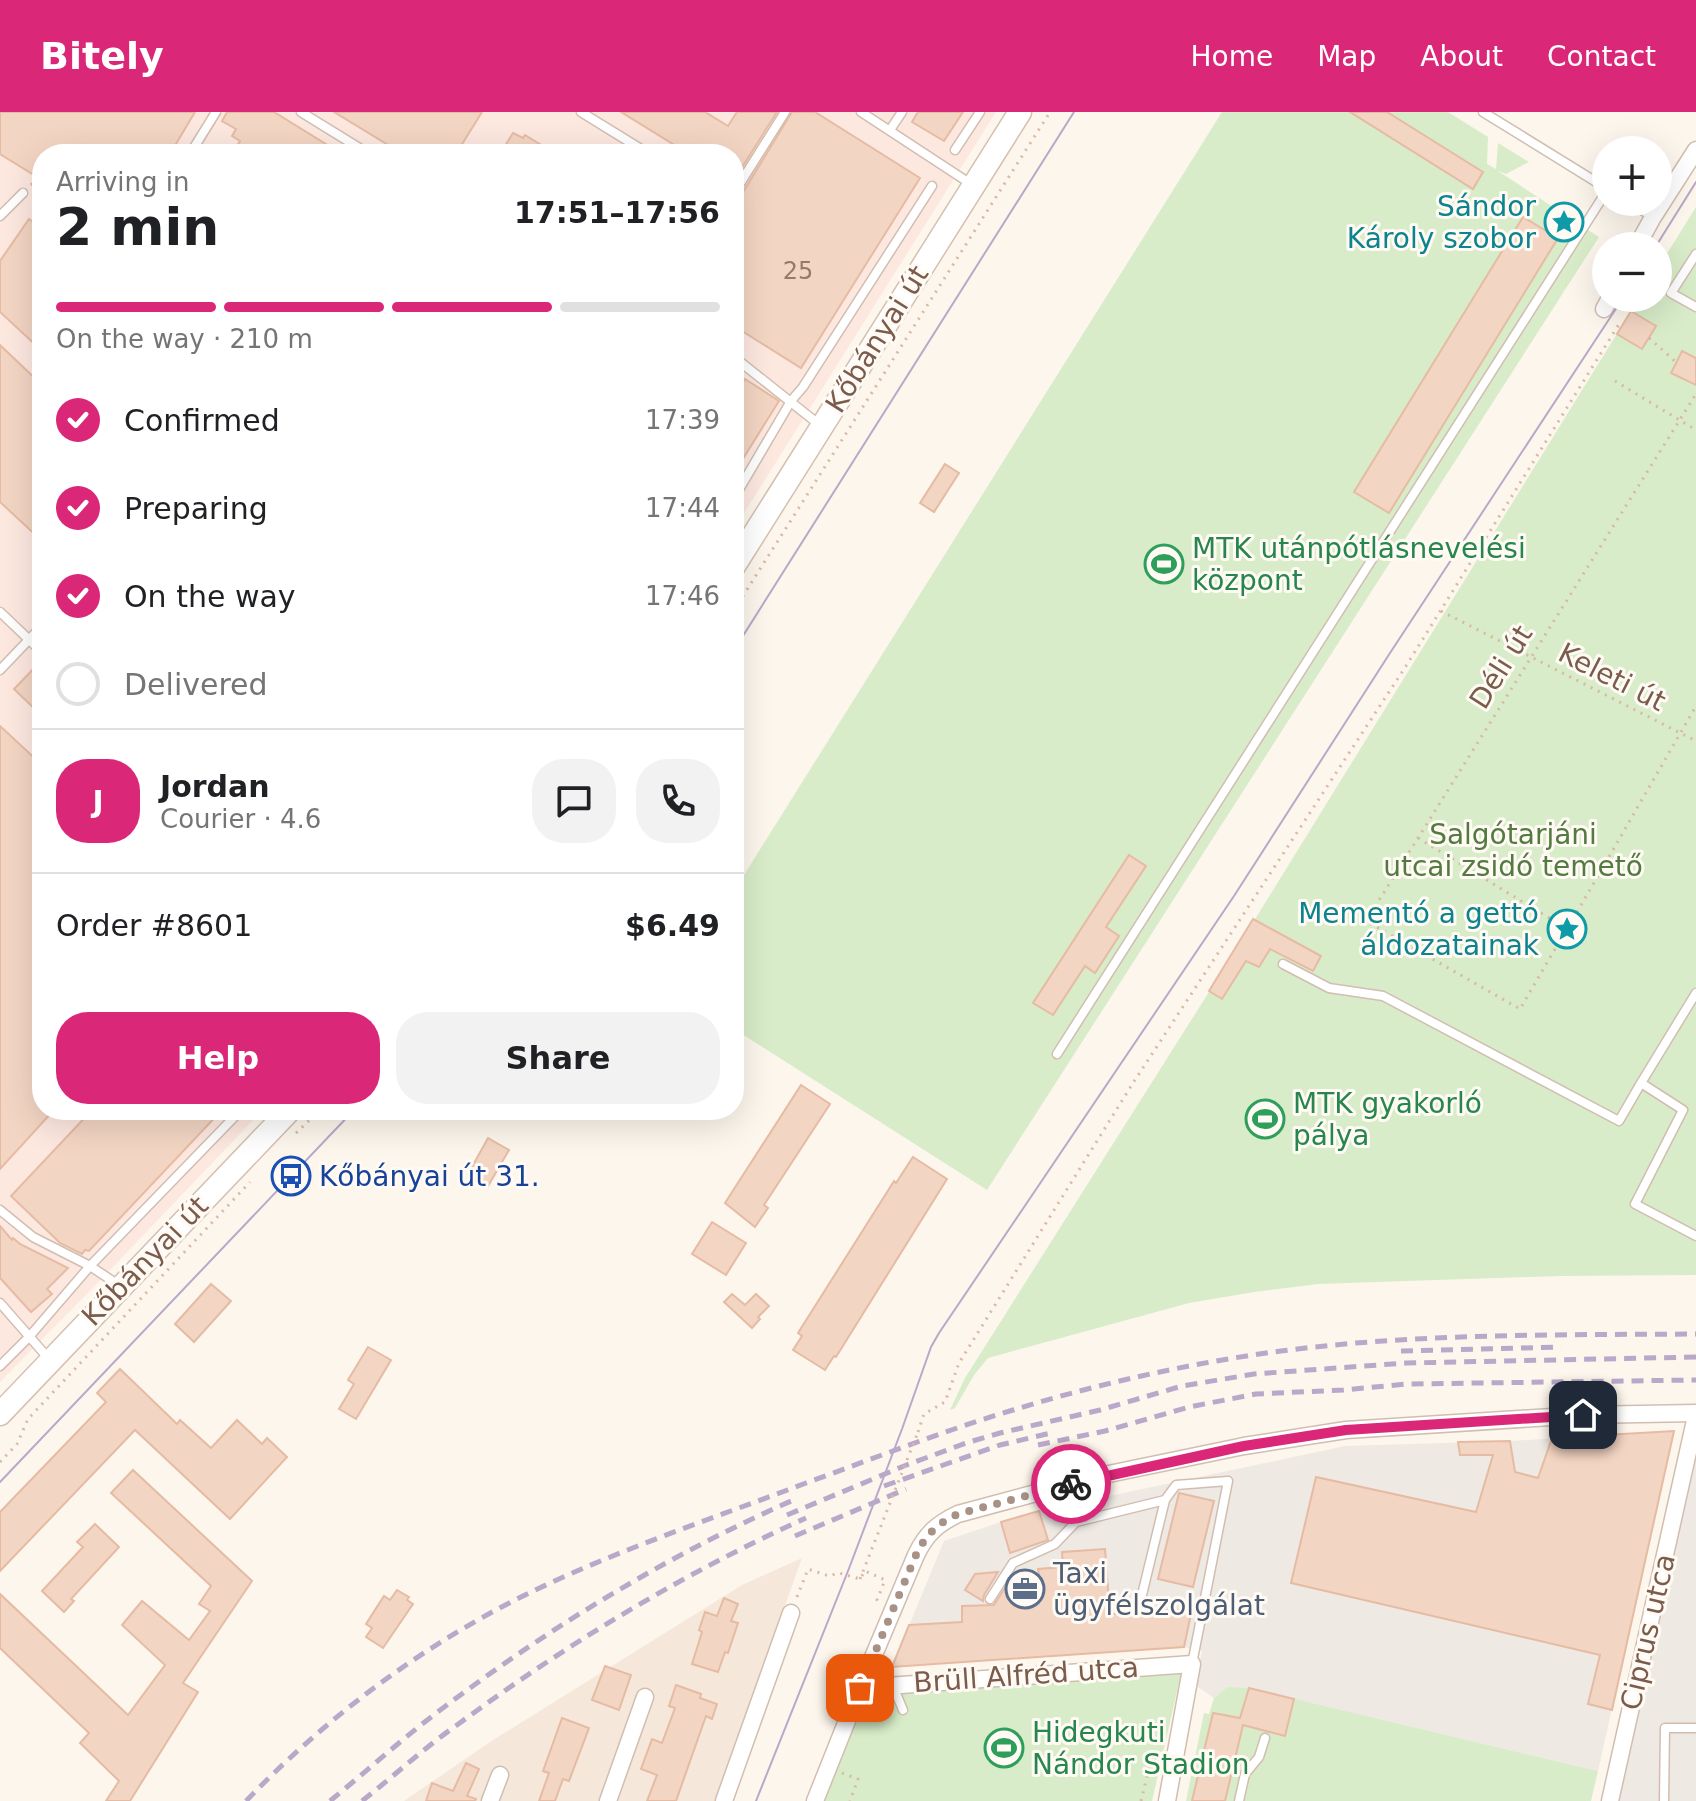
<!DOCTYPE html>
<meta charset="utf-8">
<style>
:root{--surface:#fff;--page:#f2f2f2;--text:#202124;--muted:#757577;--line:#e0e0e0;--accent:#db2777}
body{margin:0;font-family:"DejaVu Sans",sans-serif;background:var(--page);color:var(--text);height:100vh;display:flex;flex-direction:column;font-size:30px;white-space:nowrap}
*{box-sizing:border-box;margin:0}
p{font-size:26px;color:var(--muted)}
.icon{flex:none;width:44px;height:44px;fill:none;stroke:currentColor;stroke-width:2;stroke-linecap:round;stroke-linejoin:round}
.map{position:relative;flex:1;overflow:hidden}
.sheet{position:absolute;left:32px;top:32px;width:712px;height:976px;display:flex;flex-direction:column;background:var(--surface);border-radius:32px;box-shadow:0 8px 32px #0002}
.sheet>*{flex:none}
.fabs{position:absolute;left:1592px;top:24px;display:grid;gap:16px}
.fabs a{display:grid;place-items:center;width:80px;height:80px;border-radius:50%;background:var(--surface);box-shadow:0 8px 32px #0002;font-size:40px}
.pin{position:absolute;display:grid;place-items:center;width:68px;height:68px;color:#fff;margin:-34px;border-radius:16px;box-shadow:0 4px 12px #0006}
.courier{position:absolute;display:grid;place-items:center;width:80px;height:80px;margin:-40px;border:6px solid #db2777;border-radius:50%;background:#fff;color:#222;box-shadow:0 2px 10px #0007}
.head em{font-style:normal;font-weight:600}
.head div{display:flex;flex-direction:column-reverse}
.head{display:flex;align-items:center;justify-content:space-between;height:136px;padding:0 24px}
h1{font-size:52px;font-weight:600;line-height:60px}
.bar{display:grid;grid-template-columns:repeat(4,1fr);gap:12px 8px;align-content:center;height:96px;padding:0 24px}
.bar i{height:10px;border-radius:6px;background:var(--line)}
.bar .selected{background:var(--accent)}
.bar p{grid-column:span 4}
.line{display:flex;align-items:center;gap:20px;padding:0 24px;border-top:2px solid var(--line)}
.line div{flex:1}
.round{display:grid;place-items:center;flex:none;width:84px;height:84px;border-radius:32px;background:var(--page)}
ol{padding:0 24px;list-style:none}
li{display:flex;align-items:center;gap:24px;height:88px}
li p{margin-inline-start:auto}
li .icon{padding:8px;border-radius:50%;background:var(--accent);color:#fff;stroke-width:4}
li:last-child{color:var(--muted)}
li i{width:44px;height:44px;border:4px solid var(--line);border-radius:50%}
.primary-button{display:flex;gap:16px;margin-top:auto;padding:16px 24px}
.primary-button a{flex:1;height:92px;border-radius:32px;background:var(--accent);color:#fff;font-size:32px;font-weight:600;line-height:92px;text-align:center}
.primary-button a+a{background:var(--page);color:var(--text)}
header{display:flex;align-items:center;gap:48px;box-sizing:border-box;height:112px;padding:0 40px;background:var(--accent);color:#fff}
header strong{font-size:38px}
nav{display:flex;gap:44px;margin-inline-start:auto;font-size:28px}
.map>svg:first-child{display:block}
</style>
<header>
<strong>Bitely</strong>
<nav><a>Home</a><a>Map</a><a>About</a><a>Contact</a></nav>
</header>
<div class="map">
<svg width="1696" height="1689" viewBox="0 0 1696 1689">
<rect width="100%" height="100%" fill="#fdf6ec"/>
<path fill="#f5e8da" d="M802 1446 715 1689H404L493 1628 742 1473Z"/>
<path fill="#fde8e0" d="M0 0H996L734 417V42H42V998H263L87 1182 0 1270Z"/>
<g fill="#efe9e4">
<path d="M1696 1304V1689H1610Z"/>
<path d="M1674 1319 1598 1659 1294 1587 1227 1575 1214 1586 1195 1573 1202 1539 1184 1535 895 1555 894 1550 944 1429 1001 1410 1039 1399 1345 1334 1510 1329Z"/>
</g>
<g fill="#d8ecc9">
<path d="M1222 0H1448L1488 25 1487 52 1496 57 1498 31 1529 50 1506 62 1498 59 1599 125 987 1078 734 917V779Z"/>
<path d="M1696 95V1163L1560 1164 1318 1172 1254 1180 1189 1191 988 1246 974 1263 955 1296 950 1298 965 1266 1257 804 1639 186H1658V156Z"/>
<path d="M1181 1562 1152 1689H823L866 1583Z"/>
<path d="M1227 1575 1249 1576 1598 1659 1591 1689H1186L1204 1601 1209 1602 1214 1586Z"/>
</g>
<g fill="#f3d5c3" stroke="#e6bba3" stroke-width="2">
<path d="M0 0H195L170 42H42V68L0 42Z"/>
<path d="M227 0H274L342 42H232L240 29 232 24 236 17 222 9Z"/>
<path d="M334 0H482L456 42H403Z"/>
<path d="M621 0H705L728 14 737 0H777L734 68V42H689Z"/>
<path d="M792 0H815L920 66 801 256 734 214V88L740 85Z"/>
<path d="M918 0H963L944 29 912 10Z"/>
<path d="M1350 0H1387L1483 60 1473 77Z"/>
<path d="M513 21 523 26 525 23 556 42H500Z"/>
<path d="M1523 105 1558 126 1389 401 1354 380Z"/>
<path d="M29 107 42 116V239L0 200V149Z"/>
<path d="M1631 199 1656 214 1642 237 1617 222Z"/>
<path d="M0 233 42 273V429L0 390Z"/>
<path d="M1682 239 1696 246V273L1671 261Z"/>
<path d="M745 267 779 289 734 361V285Z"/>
<path d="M945 352 959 361 934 400 920 391Z"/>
<path d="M42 548V604L14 577Z"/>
<path d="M0 614 42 653V998H54L0 1057Z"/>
<path d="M1129 743 1146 754 1106 815 1119 824 1095 861 1085 854 1053 903 1033 891Z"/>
<path d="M1253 807 1321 844 1313 859 1270 837 1259 855 1246 849 1222 887 1209 879Z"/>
<path d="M801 973 830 992 764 1093 768 1096 755 1115 725 1091Z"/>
<path d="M92 998H222L89 1139 85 1138 82 1142 60 1131 11 1084Z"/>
<path d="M488 1026 509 1038 488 1074 468 1062Z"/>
<path d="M913 1045 947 1067 836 1245 834 1244 825 1258 793 1238 802 1224 798 1221 894 1069 896 1071Z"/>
<path d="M712 1110 746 1131 726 1163 692 1142Z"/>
<path d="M0 1114 12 1128 13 1126 20 1132 68 1156 47 1177 52 1182 31 1200 0 1166Z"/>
<path d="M211 1172 231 1189 194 1230 175 1212Z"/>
<path d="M732 1182 745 1193 756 1182 769 1194 758 1205 760 1207 752 1216 724 1190Z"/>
<path d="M368 1235 391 1248 356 1307 339 1297 354 1272 348 1268Z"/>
<path d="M120 1257 177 1312 180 1308 211 1336 237 1308 262 1332 267 1326 287 1345 230 1407 135 1318 0 1459V1400L106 1290 97 1281Z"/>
<path d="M1674 1319 1612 1598 1588 1592 1600 1543 1291 1471 1316 1365 1476 1400 1493 1343H1460L1458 1330 1510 1329 1515 1360 1538 1366 1552 1326Z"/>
<path d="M133 1358 252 1469 183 1571 198 1580 130 1689H106L119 1669 80 1631 89 1621 0 1536V1482L128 1603 165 1553 122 1513 142 1489 189 1528 210 1499 199 1492 211 1474 111 1381Z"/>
<path d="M1179 1381 1214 1389 1193 1475 1158 1467Z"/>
<path d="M1039 1399 1048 1428 1010 1441 1001 1410Z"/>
<path d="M95 1412 119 1435 71 1487 74 1489 64 1500 42 1479 83 1435 77 1430Z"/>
<path d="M1105 1437 1110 1502 1192 1497 1184 1535 892 1555 909 1513 962 1510V1494L994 1493 1012 1465 1039 1463 1038 1457 1063 1455 1062 1440Z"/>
<path d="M998 1460 984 1483 983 1489 965 1478 975 1462Z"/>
<path d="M397 1478 409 1485 407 1488 413 1492 383 1536 366 1525 372 1516 366 1512 384 1484 390 1488Z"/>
<path d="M724 1486 738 1492 731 1509 738 1511 728 1541 725 1540 718 1560 692 1552 702 1520 699 1518 705 1500 717 1504Z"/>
<path d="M605 1554 631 1563 619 1598 592 1588Z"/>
<path d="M676 1573 701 1582 700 1586 717 1592 712 1607 706 1604 676 1689H647L657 1663 641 1657 652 1627 662 1631 675 1596 669 1594Z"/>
<path d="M1249 1576 1294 1587 1285 1624 1243 1613 1225 1689H1192L1213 1601 1240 1606Z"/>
<path d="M562 1606 589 1616 569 1669 563 1667 555 1689H539L549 1661 543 1659Z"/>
<path d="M466 1651 479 1657 467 1684 476 1687 475 1689H426L432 1671 453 1679Z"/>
</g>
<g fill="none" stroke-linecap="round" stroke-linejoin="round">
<defs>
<g id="service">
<path d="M301 0 369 42"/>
<path d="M581 0 649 42"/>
<path d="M861 0 971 72"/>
<path d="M1483 0 1606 76"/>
<path d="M890 18 902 0"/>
<path d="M955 38 980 0"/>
<path d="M190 42 216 0"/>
<path d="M734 81 785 0"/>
<path d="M1629 90 1653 105"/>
<path d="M0 104 23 81"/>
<path d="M1696 142 1671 181 1696 195"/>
<path d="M734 245 821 314"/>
<path d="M734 386 791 289 803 275 932 74"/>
<path d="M0 500 42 540"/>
<path d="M0 558 42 514"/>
<path d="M1283 852 1329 876 1383 884 1619 1009 1641 971 1683 998 1635 1092 1696 1124"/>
<path d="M1057 942 1606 80"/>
<path d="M1641 971 1696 881"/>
<path d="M0 1098 33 1125 90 1154 120 1174"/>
<path d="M0 1191 49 1247"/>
<path d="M0 1254 29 1225 90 1154 241 998"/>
<path d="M990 1487 1013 1451 1055 1432 1076 1410 1165 1388 1176 1373 1228 1369 1192 1552"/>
<path d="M1141 1487 1165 1388"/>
<path d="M893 1574 903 1598"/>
<path d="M1239 1689 1245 1662 1259 1645 1265 1626"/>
<path d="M1664 1689 1665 1616H1696"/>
</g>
<g id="minor">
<path d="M1637 134 1653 105 1696 38"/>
<path d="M1604 197 1610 186"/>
<path d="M860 1576 1192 1552 1167 1689"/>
<path d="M490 1689 500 1663"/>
<path d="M608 1689 645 1585"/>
<path d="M724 1689 791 1501"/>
<path d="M815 1689 860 1576 916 1443C926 1422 937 1412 958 1402L1099 1364 1244 1334 1346 1318 1583 1303 1696 1301"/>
<path d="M1610 1689 1696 1304"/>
</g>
<g id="secondary">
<path d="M734 454 1020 0"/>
<path d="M0 1302 290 998"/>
</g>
</defs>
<use href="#service" stroke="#d1beb0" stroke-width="11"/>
<use href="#minor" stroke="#d1beb0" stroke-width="19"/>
<use href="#secondary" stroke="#d6c0b0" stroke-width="25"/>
<g stroke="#d9b8a5" stroke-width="3" stroke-dasharray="2 6" stroke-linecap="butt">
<path d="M31 73 39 66"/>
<path d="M1649 226 1676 250"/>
<path d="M1615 269 1696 318"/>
<path d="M734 498 1050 0"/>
<path d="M1441 499 1696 629"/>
<path d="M1418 726 1564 815"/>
<path d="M1569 814 1696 594"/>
<path d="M1565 820 1570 819 1569 814 1564 815 1565 820 1520 897 1366 809 1696 282"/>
<path d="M296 1021 320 998"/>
<path d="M918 1320 924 1302 945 1290 959 1251 1133 971 1406 554 1621 209"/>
<path d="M0 1350 17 1332 28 1307 250 1070"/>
<path d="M797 1485 808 1457 829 1464 839 1461 860 1467 865 1459 885 1468 877 1488 879 1489"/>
<path d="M842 1661 858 1667 850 1689"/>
<path d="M1141 1689 1152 1645 1159 1648"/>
</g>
<use href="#service" stroke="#fff" stroke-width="8"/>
<use href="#minor" stroke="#fff" stroke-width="16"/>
<use href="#secondary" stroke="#fff" stroke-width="22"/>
<g stroke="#b9a8c9" stroke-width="2">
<path d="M1656 134 1696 70"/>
<path d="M734 538 1074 0"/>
<path d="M0 1370 354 998"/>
<path d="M756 1689 848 1459 902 1317 931 1235 939 1221 1234 784 1390 541 1623 186"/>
</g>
<g stroke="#b9a8c9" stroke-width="5" stroke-dasharray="12 8" stroke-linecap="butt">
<path d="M1401 1239 1561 1235"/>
<path d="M1038 1333 1105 1319 1189 1295 1256 1282 1343 1278 1407 1272 1696 1268"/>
<path d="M884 1374 1000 1333 1051 1321"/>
<path d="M787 1403 904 1354 966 1331 1000 1321 1100 1298 1182 1274 1254 1262 1406 1251 1696 1245"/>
<path d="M795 1424 906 1377"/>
<path d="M246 1689C324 1608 415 1539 515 1488 608 1441 709 1408 806 1371 875 1346 943 1319 1013 1298 1101 1271 1191 1251 1281 1239 1419 1221 1557 1223 1696 1222"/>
<path d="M330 1689C368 1658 404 1625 443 1596 553 1513 672 1441 798 1386"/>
<path d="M362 1689C394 1664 424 1636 457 1613 567 1532 682 1462 806 1406"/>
</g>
<path stroke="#d9b8a5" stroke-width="3" stroke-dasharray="2 6" stroke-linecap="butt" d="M860 1467 918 1320"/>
</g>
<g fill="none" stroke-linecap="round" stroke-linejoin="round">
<path stroke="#a89285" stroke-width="8" stroke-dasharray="0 14.4" d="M860 1576 916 1443C926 1422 937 1412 958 1402L1071 1372"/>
<path stroke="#db2777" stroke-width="10" d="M1071 1372 1244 1334 1346 1318 1583 1303"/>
</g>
<defs>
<symbol id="sight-ring" viewBox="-11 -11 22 22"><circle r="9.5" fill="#fffaf3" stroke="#0f9aa8" stroke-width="1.5"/><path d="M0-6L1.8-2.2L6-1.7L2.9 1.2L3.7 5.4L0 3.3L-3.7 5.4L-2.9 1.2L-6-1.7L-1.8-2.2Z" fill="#0f9aa8"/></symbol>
<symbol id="stadium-ring" viewBox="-11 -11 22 22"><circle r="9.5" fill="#fffaf3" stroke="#2e9e5b" stroke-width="1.5"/><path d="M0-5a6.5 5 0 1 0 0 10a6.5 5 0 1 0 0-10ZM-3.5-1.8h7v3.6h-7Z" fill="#2e9e5b"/></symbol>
<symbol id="bus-ring" viewBox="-11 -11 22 22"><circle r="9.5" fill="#fffaf3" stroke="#1a4fb4" stroke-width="1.5"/><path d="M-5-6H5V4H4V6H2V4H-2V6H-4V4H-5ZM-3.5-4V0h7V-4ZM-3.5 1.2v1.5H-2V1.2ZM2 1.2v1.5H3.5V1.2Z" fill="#1a4fb4"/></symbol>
<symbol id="office-ring" viewBox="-11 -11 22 22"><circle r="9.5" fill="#fffaf3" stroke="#5c6f8a" stroke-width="1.5"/><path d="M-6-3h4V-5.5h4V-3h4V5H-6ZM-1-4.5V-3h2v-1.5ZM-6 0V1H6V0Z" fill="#5c6f8a"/></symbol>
</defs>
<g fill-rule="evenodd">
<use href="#sight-ring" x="1542" y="88" width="44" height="44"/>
<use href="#stadium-ring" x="1142" y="430" width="44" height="44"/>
<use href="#sight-ring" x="1545" y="795" width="44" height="44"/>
<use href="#stadium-ring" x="1243" y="985" width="44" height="44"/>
<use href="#bus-ring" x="269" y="1042" width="44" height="44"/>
<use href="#office-ring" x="1003" y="1455" width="44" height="44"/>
<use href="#stadium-ring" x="982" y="1614" width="44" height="44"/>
</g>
<g text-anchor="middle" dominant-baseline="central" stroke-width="6" stroke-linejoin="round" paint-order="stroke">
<g font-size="24" fill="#987a6a">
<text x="798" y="159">25</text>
</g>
<g font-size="28" fill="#0d838f" stroke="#fffaf3" text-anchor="end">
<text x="1536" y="94">Sándor<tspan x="1536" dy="32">Károly szobor</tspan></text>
<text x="1539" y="801">Mementó a gettó<tspan x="1539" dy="32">áldozatainak</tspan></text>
</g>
<g font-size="28" fill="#7a5c4d" stroke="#fffaf3">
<text transform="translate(877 227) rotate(-58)">Kőbányai út</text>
<text transform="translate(1501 555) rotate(-58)">Déli út</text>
<text transform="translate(1612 565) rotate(27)">Keleti út</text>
<text transform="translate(145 1149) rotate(-46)">Kőbányai út</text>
<text transform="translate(1648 1520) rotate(-77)">Ciprus utca</text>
<text transform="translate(1026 1563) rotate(-4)">Brüll Alfréd utca</text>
</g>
<g font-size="28" fill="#27864d" stroke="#fffaf3" text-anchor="start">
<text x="1192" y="436">MTK utánpótlásnevelési<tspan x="1192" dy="32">központ</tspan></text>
<text x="1293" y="991">MTK gyakorló<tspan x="1293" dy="32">pálya</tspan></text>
<text x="1032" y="1620">Hidegkuti<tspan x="1032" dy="32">Nándor Stadion</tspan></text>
</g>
<g font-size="28" fill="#537a41" stroke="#fffaf3">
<text x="1513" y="722">Salgótarjáni<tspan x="1513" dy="32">utcai zsidó temető</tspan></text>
</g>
<g font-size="28" fill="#164399" stroke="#fffaf3" text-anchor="start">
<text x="319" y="1064">Kőbányai út 31.</text>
</g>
<g font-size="28" fill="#4e5e75" stroke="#fffaf3" text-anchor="start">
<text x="1053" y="1461">Taxi<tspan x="1053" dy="32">ügyfélszolgálat</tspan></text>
</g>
</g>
</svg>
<div class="fabs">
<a>+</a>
<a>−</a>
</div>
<div class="pin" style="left:860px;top:1576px;background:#ea580c"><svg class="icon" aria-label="bag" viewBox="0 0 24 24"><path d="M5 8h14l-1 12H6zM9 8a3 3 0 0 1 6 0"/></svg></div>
<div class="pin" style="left:1583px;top:1303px;background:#1f2937"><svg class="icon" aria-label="home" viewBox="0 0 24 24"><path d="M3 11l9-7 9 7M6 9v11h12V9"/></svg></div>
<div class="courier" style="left:1071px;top:1372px"><svg class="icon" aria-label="bike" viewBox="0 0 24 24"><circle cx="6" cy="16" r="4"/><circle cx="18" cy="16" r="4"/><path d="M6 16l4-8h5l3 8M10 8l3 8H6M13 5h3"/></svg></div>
<section class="sheet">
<div class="head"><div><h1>2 min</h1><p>Arriving in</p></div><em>17:51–17:56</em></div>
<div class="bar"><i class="selected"></i><i class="selected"></i><i class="selected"></i><i></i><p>On the way · 210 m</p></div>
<ol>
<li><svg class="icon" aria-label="check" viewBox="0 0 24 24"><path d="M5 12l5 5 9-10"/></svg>Confirmed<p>17:39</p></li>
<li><svg class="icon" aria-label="check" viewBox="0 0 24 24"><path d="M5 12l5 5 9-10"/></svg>Preparing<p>17:44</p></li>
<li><svg class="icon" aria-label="check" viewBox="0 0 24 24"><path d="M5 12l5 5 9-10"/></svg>On the way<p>17:46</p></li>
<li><i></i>Delivered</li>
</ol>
<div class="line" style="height:144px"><b class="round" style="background:var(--accent);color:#fff">J</b><div><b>Jordan</b><p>Courier · 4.6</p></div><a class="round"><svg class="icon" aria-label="chat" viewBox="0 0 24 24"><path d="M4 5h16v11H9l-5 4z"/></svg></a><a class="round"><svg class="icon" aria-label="phone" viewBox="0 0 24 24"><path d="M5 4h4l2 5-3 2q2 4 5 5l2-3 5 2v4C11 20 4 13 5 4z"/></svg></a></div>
<div class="line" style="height:104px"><div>Order #8601</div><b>$6.49</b></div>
<div class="primary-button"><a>Help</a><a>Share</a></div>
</section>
</div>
